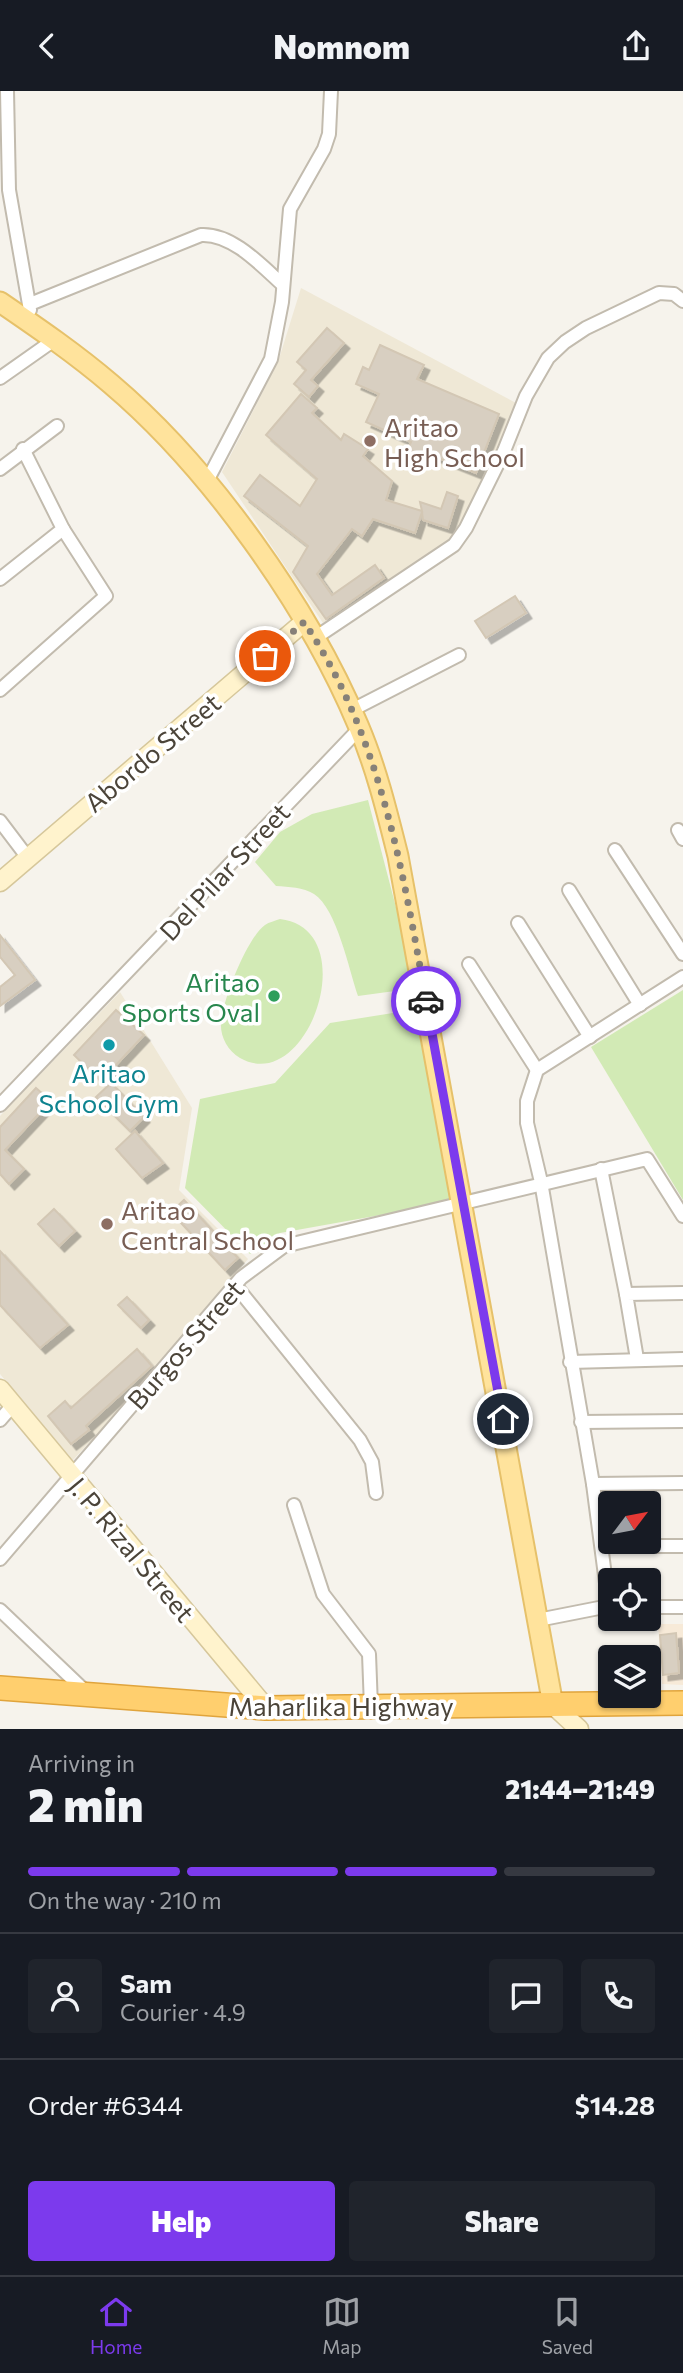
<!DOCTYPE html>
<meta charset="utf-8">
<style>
:root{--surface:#171b24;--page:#20242c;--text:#f1f3f6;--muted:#9ea1a6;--line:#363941;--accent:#7c3aed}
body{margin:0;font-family:Commissioner,sans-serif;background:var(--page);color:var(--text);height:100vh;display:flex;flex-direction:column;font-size:26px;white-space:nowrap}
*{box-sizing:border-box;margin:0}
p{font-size:23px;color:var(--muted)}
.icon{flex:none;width:38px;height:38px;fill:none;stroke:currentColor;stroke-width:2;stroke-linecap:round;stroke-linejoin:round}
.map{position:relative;height:1638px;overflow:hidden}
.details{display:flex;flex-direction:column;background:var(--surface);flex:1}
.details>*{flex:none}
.needle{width:46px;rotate:58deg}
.tools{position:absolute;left:598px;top:1400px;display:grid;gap:14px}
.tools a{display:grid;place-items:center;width:63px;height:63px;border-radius:7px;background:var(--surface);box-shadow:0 2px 5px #0004;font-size:35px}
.pin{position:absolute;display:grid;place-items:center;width:60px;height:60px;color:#fff;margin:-30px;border:4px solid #fff;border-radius:50%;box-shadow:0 2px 7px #0007}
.courier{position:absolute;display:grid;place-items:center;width:70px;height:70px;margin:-35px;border:5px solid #7c3aed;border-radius:50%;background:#fff;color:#222;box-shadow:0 2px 9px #0007}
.overview em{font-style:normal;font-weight:800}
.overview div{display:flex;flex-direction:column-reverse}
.overview{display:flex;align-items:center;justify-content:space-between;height:119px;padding:0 28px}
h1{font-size:46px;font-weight:800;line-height:52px}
.bar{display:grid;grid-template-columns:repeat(4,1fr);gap:10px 7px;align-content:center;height:84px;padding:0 28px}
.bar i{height:9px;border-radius:5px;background:var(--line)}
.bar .active{background:var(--accent)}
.bar p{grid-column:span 4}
.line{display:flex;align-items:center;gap:18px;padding:0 28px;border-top:2px solid var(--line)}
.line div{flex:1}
.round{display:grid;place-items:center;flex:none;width:74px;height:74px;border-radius:7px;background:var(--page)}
.cta{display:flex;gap:14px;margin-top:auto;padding:14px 28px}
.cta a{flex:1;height:80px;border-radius:7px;background:var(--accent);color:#fff;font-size:28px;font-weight:800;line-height:80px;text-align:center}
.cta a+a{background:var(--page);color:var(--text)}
header{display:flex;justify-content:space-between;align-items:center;height:91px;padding:0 28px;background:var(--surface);font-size:32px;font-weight:800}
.tab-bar{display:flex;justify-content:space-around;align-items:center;height:98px;border-top:2px solid var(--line);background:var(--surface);font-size:19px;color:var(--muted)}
.tab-bar a{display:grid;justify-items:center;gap:4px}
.tab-bar .active{color:var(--accent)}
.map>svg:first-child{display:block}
</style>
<header><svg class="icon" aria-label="back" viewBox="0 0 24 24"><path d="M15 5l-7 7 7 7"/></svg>Nomnom<svg class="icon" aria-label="share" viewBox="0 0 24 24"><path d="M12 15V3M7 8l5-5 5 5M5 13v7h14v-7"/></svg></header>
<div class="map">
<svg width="683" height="1638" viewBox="0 0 683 1638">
<defs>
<filter id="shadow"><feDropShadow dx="5.5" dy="5.5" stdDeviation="0" flood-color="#0004"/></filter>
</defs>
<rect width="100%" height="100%" fill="#f6f3ec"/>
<path fill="#f7ead8" d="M658 1533H683V1594L662 1593Z"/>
<g fill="#efe8d6">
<path d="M301 197 518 313 457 448 323 532 222 381 278 271Z"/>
<path d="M120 901 192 1017 179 1099 248 1168 157 1278 73 1369 0 1283V1025Z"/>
</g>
<g fill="#d2eab5">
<path d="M368 709 417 897 358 905C349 879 337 818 314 803 303 796 289 796 276 795L255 771 280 741 312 723Z"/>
<path d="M280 828C365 838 308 1006 240 967 227 959 220 945 221 931 223 908 247 847 265 834 269 831 275 830 280 828Z"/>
<path d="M683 899V1109L591 956Z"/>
<path d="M418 918 459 1110 280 1142 250 1163 185 1097 200 1008 275 992 330 932Z"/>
</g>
<g fill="#d8cfc1" stroke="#d3c7b4" stroke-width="2" filter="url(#shadow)">
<path d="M327 237 344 252 311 289 318 295 309 306 294 293 306 279 297 271Z"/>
<path d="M380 254 424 274 417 288 499 323 476 382 431 364 428 371 406 362 411 351 366 331 379 303 356 293 363 276 369 279Z"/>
<path d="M301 303 317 317 312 322 341 349 344 343 368 358 363 365 392 390 386 409 422 420 420 411 441 418 447 401 458 405 448 437 423 429 422 421 415 442 373 428 362 445 352 438 317 483 332 504 375 474 384 487 326 528 293 481 308 455 244 405 260 384 300 415 317 388 266 344Z"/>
<path d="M515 505 526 522 486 547 475 530Z"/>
<path d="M0 844 35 889 0 915V896L15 884 0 866Z"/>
<path d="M116 919 144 944 101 990 74 964Z"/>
<path d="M111 992 144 1026 130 1040 96 1006Z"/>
<path d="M36 997 51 1010 5 1059 24 1078 9 1093 0 1083V1036Z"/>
<path d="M135 1040 163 1072 142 1087 116 1058Z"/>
<path d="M184 1109 238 1167 225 1179 171 1121Z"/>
<path d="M54 1118 75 1140 59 1155 38 1133Z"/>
<path d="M0 1160 68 1234 40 1257 0 1214Z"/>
<path d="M127 1206 149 1229 141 1237 118 1214Z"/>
<path d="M137 1258 152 1275 86 1335 89 1339 71 1353 48 1325 65 1310 71 1317Z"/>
<path d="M676 1542 679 1582 663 1584 660 1544Z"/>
</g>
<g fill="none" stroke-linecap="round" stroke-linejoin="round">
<defs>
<g id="street">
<path d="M7 0 9 99 30 219"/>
<path d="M30 213 201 144C232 142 262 175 283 194"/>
<path d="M0 287 54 249"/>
<path d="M0 378 57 335"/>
<path d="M207 390 271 268 282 211 290 118 324 58 329 43 331 0"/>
<path d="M0 488 63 438 23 358"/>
<path d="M315 547 454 454 466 437 504 360 526 305 548 267 565 251 586 237 659 202 674 203 683 210"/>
<path d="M0 599 106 505 63 438"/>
<path d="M352 619 459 564"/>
<path d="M0 730 28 767"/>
<path d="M678 739 683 748"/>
<path d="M615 759 683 863"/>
<path d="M569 799 640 914"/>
<path d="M518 832 590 946"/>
<path d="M469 873 537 979"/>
<path d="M0 1014 360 637"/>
<path d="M601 1078 626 1203"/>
<path d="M235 1194 360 1349 372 1371 376 1402"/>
<path d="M637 1268 626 1203 683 1202"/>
<path d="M570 1271 683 1268"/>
<path d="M0 1329 13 1314"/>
<path d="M581 1331 683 1330"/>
<path d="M593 1393 683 1392"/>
<path d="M294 1414 323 1503 369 1563 371 1616"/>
<path d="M603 1455H683"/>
<path d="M0 1468 241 1187 284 1155 647 1068 683 1125"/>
<path d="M649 1516H683"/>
<path d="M0 1519 86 1601"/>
<path d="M538 1529 609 1515 593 1393 541 1091 527 1032V1010L537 979 683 886"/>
</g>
<g id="secondary">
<path d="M0 791 304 531"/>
<path d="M0 1298 266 1617"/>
<path d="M553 1614 579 1638"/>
</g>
<path id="primary" d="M0 211C38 237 76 263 111 293 209 376 308 515 358 634 376 676 387 721 398 765L553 1614"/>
<path id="highway" d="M0 1597 266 1617 683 1612"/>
</defs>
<use href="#street" stroke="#c2bbae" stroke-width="16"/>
<use href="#secondary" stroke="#d6c79b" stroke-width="21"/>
<use href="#primary" stroke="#e6c16a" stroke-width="23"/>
<use href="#highway" stroke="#e0a43c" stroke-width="26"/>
<use href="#street" stroke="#fff" stroke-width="12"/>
<use href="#secondary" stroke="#fff3cd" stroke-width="18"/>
<use href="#primary" stroke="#ffe39c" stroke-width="19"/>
<use href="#highway" stroke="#ffcf6e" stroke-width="23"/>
</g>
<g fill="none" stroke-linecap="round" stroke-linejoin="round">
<path stroke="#878178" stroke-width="7" stroke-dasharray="0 12.6" d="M265 565 304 531C380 643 403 779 426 910"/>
<path stroke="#7c3aed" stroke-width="9" d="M426 910 503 1328"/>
</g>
<g fill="#8d6e63" stroke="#fff" stroke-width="2.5">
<circle cx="370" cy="350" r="7"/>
<circle cx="107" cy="1133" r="7"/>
</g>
<circle fill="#2e9e5b" stroke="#fff" stroke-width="2.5" cx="274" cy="905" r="7"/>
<circle fill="#0f9aa8" stroke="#fff" stroke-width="2.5" cx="109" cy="954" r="7"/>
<g text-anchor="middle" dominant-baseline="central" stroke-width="7" stroke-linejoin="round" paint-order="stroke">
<g font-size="26" fill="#785e54" stroke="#fff" text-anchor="start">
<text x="384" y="335">Aritao<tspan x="384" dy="30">High School</tspan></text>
<text x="121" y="1118">Aritao<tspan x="121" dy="30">Central School</tspan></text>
</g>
<g font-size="26" fill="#4b4439" stroke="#fff">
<text transform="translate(152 661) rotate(-40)">Abordo Street</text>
<text transform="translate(224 780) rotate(-47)">Del Pilar Street</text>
<text transform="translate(185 1253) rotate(-49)">Burgos Street</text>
<text transform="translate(132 1458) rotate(50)">J. P. Rizal Street</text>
<text x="341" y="1614">Maharlika Highway</text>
</g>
<g font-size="26" fill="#27864d" stroke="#fff" text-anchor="end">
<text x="260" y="890">Aritao<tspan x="260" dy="30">Sports Oval</tspan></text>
</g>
<g font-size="26" fill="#0d838f" stroke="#fff">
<text x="109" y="981">Aritao<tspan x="109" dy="30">School Gym</tspan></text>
</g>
</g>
</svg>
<div class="tools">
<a><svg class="needle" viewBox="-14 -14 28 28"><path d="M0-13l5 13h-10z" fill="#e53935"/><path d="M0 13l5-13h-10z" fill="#9ea1a6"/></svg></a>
<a><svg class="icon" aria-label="locate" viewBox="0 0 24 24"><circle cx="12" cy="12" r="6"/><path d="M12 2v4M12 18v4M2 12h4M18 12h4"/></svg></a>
<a><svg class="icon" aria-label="layers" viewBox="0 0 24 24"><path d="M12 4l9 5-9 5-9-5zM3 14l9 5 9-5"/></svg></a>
</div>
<div class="pin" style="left:265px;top:565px;background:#ea580c"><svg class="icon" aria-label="bag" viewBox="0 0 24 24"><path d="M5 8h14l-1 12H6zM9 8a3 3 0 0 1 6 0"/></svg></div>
<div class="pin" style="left:503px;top:1328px;background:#1f2937"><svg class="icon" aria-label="home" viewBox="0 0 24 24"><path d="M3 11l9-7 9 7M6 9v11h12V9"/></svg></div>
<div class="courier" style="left:426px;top:910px"><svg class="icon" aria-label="car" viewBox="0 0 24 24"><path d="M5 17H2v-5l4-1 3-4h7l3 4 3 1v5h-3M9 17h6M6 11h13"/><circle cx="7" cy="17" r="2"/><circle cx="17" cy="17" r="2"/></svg></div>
</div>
<section class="details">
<div class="overview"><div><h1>2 min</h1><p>Arriving in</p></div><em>21:44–21:49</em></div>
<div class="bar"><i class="active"></i><i class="active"></i><i class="active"></i><i></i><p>On the way · 210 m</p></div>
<div class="line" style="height:126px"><a class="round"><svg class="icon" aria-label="person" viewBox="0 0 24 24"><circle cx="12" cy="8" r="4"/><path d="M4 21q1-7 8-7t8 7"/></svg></a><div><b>Sam</b><p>Courier · 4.9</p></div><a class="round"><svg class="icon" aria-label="chat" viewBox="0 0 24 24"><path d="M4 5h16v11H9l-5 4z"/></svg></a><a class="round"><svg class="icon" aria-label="phone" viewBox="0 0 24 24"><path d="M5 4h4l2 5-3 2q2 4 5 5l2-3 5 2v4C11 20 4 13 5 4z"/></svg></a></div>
<div class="line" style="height:91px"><div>Order #6344</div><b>$14.28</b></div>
<div class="cta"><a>Help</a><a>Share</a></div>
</section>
<nav class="tab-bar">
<a class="active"><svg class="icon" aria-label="home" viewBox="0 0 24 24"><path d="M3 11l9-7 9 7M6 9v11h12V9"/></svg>Home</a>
<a><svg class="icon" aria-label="map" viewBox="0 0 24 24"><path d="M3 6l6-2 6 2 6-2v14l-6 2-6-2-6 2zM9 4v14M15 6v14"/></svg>Map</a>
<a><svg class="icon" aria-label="saved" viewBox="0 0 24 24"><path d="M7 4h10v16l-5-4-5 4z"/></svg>Saved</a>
</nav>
